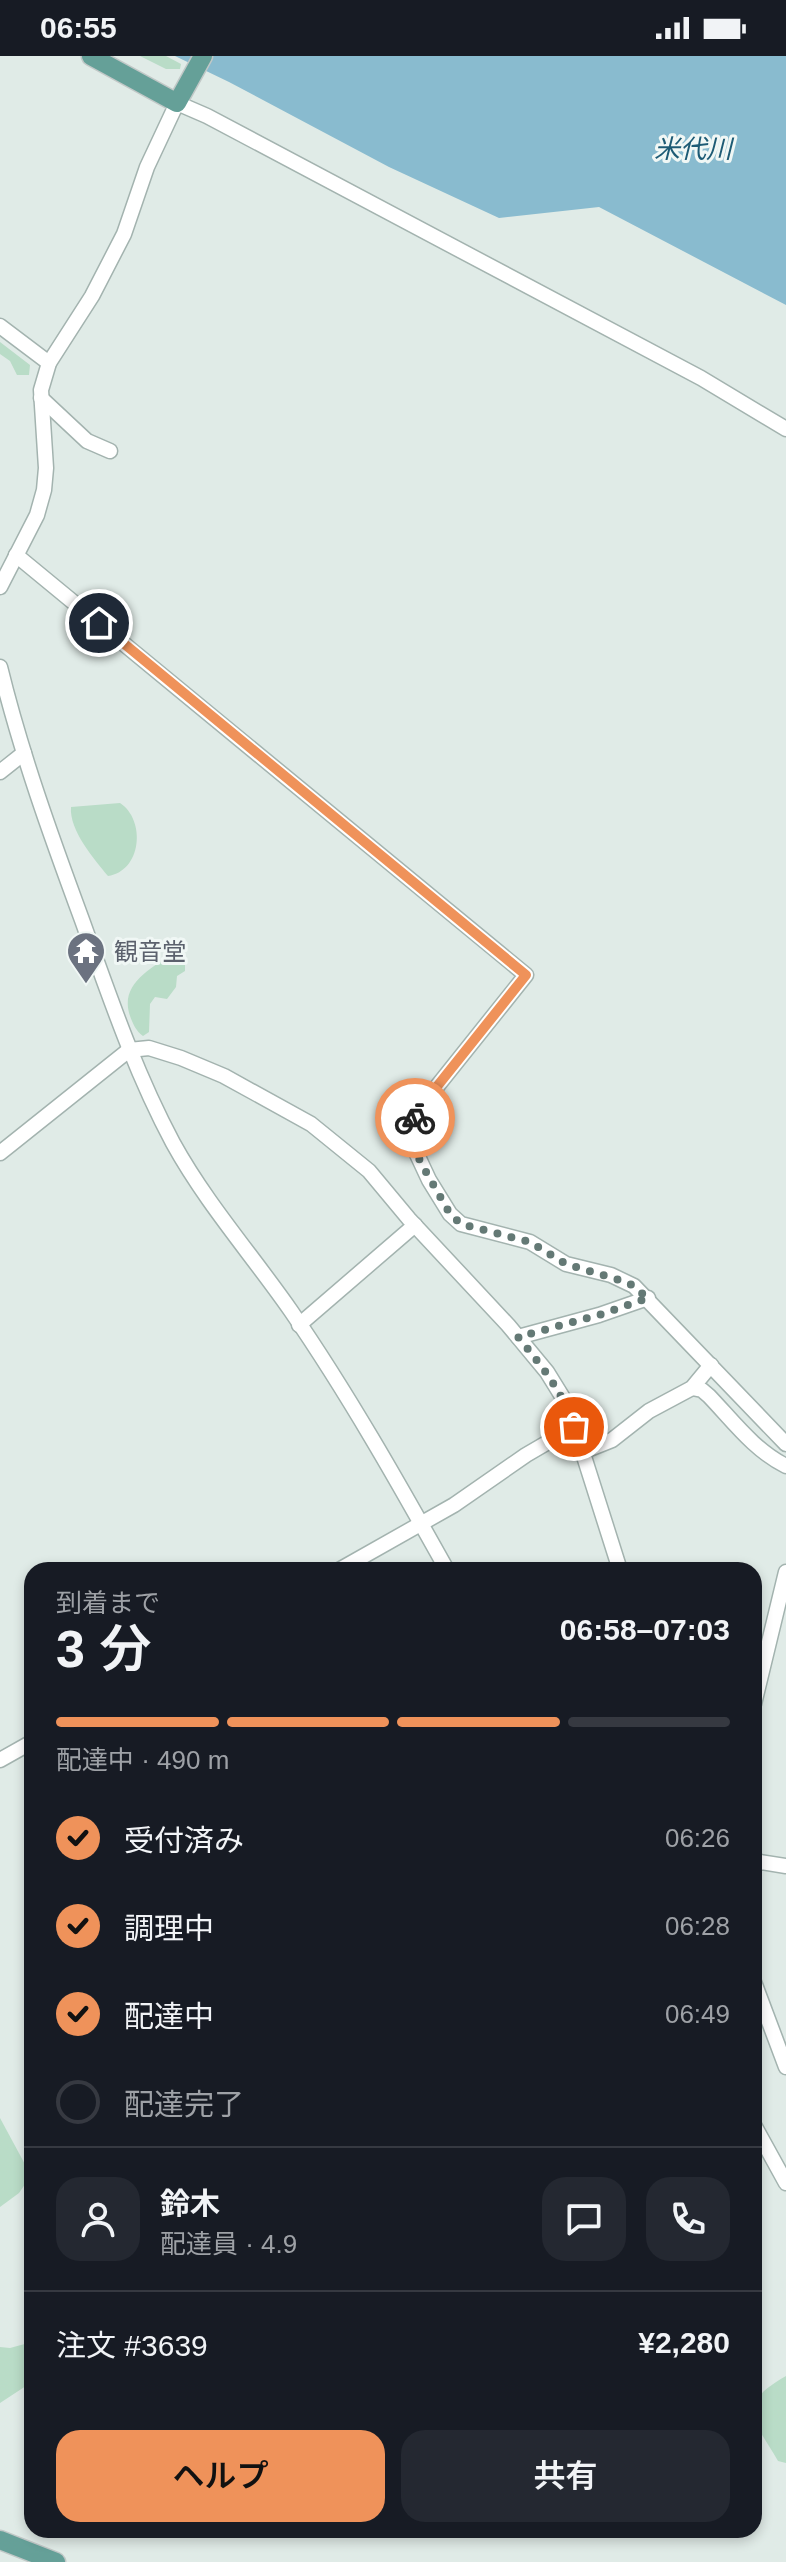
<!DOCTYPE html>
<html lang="ja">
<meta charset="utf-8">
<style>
:root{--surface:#171b24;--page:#242831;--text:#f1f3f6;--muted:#9ea1a6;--line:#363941;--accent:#ef925a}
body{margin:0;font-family:Arial,"Noto Sans JP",sans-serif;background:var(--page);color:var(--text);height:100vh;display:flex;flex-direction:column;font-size:30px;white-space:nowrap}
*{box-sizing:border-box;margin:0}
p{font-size:26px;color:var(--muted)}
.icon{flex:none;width:44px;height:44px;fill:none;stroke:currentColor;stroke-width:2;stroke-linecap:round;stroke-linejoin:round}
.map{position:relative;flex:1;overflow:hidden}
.details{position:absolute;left:24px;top:1506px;width:738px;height:976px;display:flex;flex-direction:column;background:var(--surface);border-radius:24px;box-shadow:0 4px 12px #0003}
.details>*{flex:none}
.pin{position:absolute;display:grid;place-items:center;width:68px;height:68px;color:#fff;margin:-34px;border:4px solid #fff;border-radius:50%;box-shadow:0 2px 8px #0007}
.courier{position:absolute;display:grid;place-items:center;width:80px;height:80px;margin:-40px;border:6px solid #ef925a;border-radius:50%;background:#fff;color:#222;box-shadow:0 2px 10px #0007}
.summary em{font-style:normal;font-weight:600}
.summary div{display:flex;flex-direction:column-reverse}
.summary{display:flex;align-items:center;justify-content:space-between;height:136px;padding:0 32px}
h1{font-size:52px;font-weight:600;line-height:60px}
.bar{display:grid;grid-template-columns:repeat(4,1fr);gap:12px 8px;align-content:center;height:96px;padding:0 32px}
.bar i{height:10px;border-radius:6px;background:var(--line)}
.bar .active{background:var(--accent)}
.bar p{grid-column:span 4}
.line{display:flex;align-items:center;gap:20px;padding:0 32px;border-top:2px solid var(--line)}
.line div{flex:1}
.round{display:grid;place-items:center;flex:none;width:84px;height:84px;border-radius:24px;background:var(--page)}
ol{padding:0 32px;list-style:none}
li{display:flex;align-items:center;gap:24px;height:88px}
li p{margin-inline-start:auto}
li .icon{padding:8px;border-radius:50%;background:var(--accent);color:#111;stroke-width:4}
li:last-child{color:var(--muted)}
li i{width:44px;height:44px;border:4px solid var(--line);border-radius:50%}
.cta{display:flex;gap:16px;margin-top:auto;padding:16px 32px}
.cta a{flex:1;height:92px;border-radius:24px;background:var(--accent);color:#111;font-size:32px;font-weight:600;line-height:92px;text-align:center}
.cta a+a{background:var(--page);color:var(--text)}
.status{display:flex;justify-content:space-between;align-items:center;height:56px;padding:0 40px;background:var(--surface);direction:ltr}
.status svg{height:22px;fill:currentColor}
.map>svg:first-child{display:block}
</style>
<div class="status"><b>06:55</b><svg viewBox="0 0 49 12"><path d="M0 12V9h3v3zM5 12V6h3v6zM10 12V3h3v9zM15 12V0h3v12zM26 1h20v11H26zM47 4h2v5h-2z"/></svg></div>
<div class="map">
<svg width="786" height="2506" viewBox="0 0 786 2506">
<rect width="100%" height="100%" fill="#e0ebe7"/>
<g fill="#b9dcc7">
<path d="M140 0H166L181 8 180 13H166Z"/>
<path d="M0 286 30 309 29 319H17L10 305 0 298Z"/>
<path d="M120 747C146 764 142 815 108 820 94 803 69 774 71 751Z"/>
<path d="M173 897H180L185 905V915L177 920 176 931 167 943 155 941 150 948 149 976 143 980C136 975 133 968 130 960 119 928 151 913 173 897Z"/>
<path d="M0 2062 27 2112 28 2124 19 2137 0 2151Z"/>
<path d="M32 2286V2326L0 2347V2291L10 2292Z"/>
<path d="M786 2320V2407L778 2405C753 2362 734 2350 786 2320Z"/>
</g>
<path fill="#89bbcf" d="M175 0H786V249L599 151 499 162 389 111 229 26Z"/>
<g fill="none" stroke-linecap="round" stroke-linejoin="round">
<defs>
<g id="minor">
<path d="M0 270 49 307"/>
<path d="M41 342 87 385 110 395"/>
<path d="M16 499 526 919 419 1053 412 1068 415 1094 429 1124 450 1158 461 1168 530 1186 566 1208 611 1219 634 1230 786 1388"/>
<path d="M0 531 37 459 44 434 46 412 41 334 49 307 92 240 124 178 147 111 177 47 207 60 701 322 786 373"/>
<path d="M0 611C21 697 51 780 82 864 109 939 135 1016 173 1087 206 1147 252 1199 291 1255 348 1338 398 1426 447 1514"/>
<path d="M0 716 24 697"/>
<path d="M0 1097 129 994 149 992 181 1002 224 1020 311 1068 369 1115 409 1163 508 1269 547 1316 568 1350 620 1514"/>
<path d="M299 1269 415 1169"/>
<path d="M518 1281 599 1259 648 1242"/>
<path d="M692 1332 702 1334 709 1340C733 1365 754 1394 786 1410"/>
<path d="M582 1396 612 1384 649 1355 692 1332 711 1309"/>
<path d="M339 1514 454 1449 526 1399 574 1371"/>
<path d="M754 1648 786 1516"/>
<path d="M0 1704 32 1686"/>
<path d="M754 1805 786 1810"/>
<path d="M754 1926 786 2011"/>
<path d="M754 2069 786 2127"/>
</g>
<g id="major">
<path d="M91 0 177 47 203 0"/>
<path d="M0 2484 56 2506"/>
</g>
</defs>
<use href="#minor" stroke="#a3b3af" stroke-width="17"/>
<use href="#major" stroke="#c1c8c7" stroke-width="21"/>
<use href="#minor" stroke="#fff" stroke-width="14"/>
<use href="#major" stroke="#65a098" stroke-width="18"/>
</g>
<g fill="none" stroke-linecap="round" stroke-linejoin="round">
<path stroke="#647975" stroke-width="8" stroke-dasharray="0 14.4" d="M415 1062 412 1068 415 1094 422 1109 450 1158 461 1168 530 1186 566 1208 629 1227 648 1242 599 1259 518 1281C541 1309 563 1336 574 1371"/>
<path stroke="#ef925a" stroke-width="10" d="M99 567 526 919 419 1053 415 1062"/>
</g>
<defs>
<symbol id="temple-pin" viewBox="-11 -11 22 30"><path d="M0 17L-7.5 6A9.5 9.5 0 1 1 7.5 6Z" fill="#6b7280" stroke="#f0f7f5"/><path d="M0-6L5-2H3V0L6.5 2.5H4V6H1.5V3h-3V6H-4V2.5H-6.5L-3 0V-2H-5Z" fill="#fff"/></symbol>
</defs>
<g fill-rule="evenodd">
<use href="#temple-pin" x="64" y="873" width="44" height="60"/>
</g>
<g text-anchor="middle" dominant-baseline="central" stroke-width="6" stroke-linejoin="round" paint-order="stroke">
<g font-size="24" fill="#5b616d" stroke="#f0f7f5" text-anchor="start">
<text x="114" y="895">観音堂</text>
</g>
<g font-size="26" font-style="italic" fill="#1d5b75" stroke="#f0f7f5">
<text x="693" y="93">米代川</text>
</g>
</g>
</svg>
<div class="pin" style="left:574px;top:1371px;background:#ea580c"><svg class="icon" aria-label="bag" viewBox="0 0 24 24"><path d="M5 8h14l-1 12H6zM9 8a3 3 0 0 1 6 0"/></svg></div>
<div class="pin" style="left:99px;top:567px;background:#1f2937"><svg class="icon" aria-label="home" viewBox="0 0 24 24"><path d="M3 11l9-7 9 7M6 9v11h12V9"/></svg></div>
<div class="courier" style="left:415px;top:1062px"><svg class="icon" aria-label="bike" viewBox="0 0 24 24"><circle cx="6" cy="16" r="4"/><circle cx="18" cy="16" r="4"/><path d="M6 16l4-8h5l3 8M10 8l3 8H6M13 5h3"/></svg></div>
<section class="details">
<div class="summary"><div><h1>3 分</h1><p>到着まで</p></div><em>06:58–07:03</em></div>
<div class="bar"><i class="active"></i><i class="active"></i><i class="active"></i><i></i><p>配達中 · 490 m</p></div>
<ol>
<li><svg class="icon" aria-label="check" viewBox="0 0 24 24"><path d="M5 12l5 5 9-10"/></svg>受付済み<p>06:26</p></li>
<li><svg class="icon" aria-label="check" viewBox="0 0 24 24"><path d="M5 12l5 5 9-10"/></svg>調理中<p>06:28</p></li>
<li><svg class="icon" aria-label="check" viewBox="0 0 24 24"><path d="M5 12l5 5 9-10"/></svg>配達中<p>06:49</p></li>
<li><i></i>配達完了</li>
</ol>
<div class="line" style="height:144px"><a class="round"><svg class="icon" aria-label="person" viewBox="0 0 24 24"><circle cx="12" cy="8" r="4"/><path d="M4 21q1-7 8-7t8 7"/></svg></a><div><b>鈴木</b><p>配達員 · 4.9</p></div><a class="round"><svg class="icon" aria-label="chat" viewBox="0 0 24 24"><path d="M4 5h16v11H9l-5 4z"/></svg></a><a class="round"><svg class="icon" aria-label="phone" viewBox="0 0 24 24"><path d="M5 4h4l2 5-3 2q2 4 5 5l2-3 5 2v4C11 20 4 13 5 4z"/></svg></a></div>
<div class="line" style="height:104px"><div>注文 #3639</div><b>¥2,280</b></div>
<div class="cta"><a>ヘルプ</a><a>共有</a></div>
</section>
</div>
